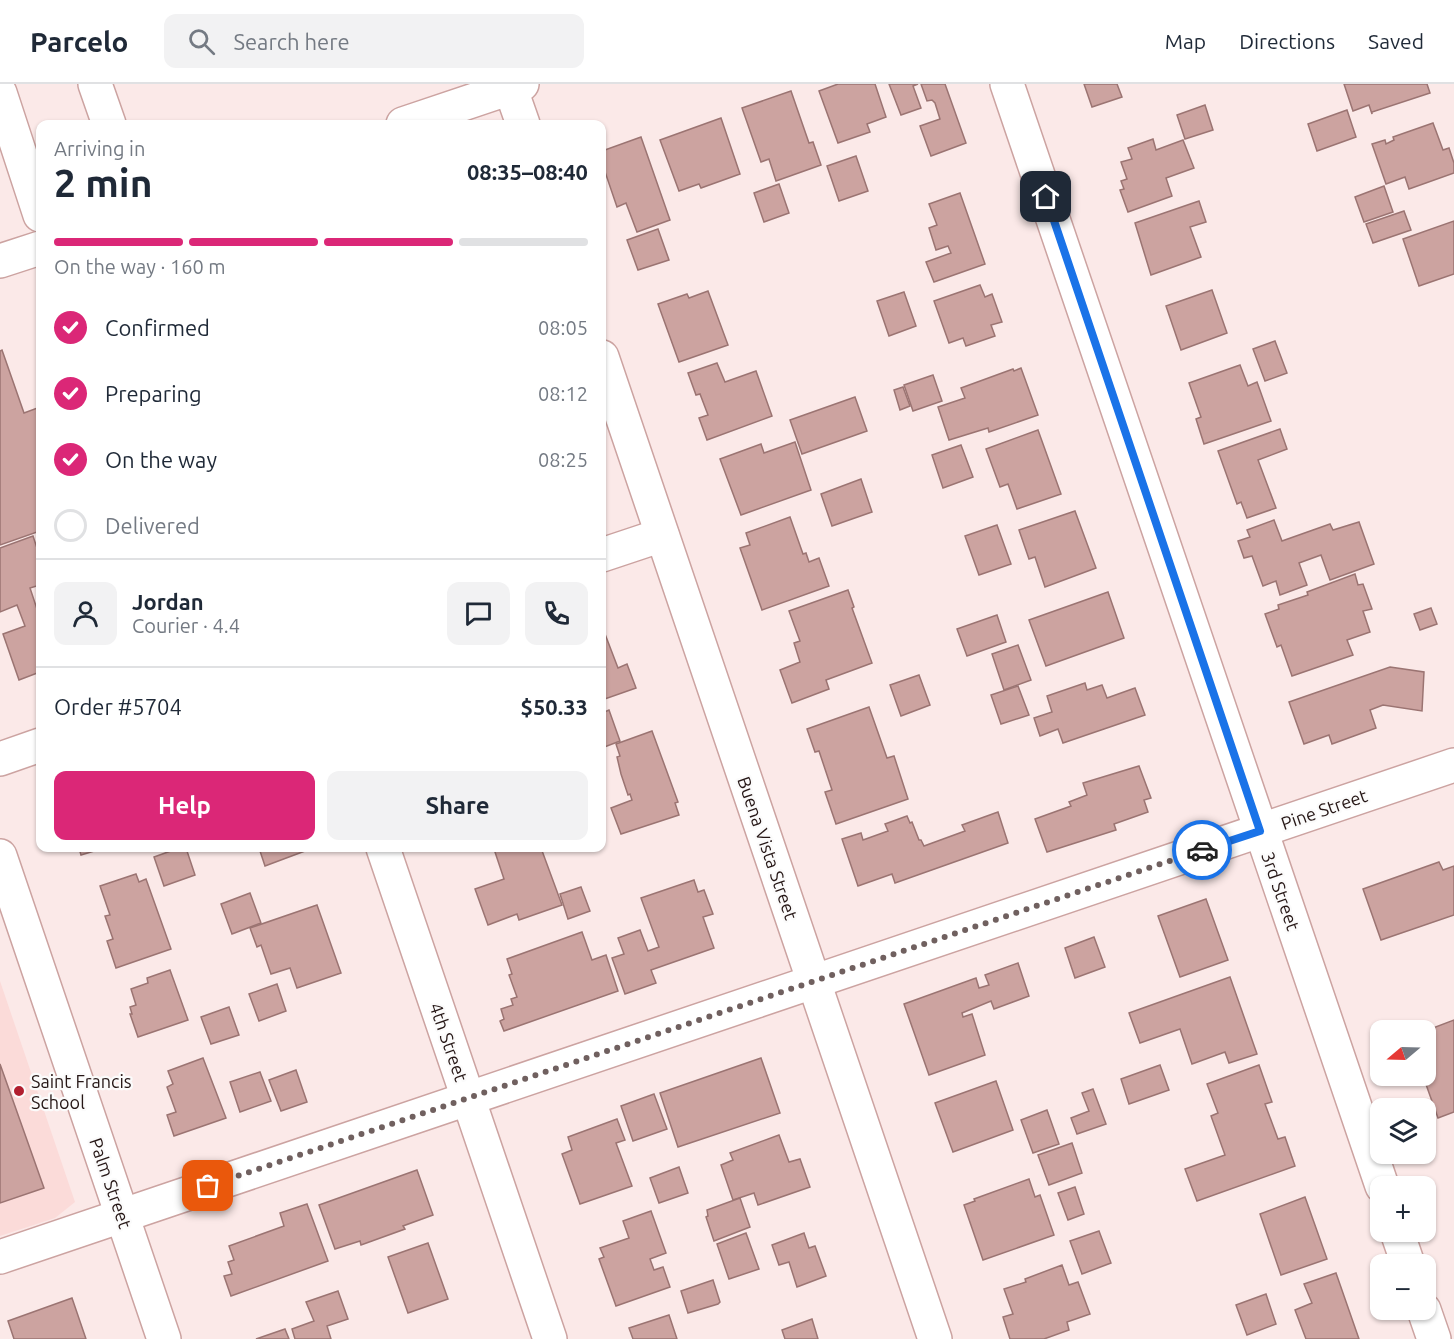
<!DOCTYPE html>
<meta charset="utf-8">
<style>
:root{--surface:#fff;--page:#f2f2f3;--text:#1f2937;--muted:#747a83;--line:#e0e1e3;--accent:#db2777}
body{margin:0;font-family:Ubuntu,sans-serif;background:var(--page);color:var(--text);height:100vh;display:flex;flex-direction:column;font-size:22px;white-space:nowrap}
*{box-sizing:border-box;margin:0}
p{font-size:20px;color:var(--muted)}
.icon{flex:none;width:33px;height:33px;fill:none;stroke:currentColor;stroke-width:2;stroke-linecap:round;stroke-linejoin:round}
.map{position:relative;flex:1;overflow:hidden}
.panel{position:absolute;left:36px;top:36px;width:570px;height:732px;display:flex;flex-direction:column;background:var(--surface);border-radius:12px;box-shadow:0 2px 4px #0004}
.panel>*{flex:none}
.needle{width:39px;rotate:251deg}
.controls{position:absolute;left:1370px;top:936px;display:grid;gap:12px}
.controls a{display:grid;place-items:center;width:66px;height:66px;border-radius:12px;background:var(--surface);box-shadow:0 2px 4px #0004;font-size:30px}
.pin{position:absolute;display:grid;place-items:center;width:51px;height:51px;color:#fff;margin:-26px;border-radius:12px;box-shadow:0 3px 9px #0006}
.courier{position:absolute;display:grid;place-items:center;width:60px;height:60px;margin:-30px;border:4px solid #1a73e8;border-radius:50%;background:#fff;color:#222;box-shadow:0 2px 8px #0007}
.head em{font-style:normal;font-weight:600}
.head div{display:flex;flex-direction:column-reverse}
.head{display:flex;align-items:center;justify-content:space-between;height:102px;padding:0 18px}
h1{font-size:39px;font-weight:600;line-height:45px}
.bar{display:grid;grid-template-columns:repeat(4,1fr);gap:9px 6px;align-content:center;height:72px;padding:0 18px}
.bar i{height:8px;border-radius:4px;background:var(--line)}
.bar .active{background:var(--accent)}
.bar p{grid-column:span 4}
.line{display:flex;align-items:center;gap:15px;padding:0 18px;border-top:2px solid var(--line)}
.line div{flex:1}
.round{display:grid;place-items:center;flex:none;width:63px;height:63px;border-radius:12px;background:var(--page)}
ol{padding:0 18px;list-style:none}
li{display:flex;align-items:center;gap:18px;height:66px}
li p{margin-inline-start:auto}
li .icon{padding:6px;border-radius:50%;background:var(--accent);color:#fff;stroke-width:4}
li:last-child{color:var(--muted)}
li i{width:33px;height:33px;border:3px solid var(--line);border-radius:50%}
.button{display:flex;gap:12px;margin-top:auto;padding:12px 18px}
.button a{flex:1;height:69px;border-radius:12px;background:var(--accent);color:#fff;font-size:24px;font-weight:600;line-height:69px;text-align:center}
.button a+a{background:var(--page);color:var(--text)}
header{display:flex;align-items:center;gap:36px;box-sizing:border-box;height:84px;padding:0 30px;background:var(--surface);border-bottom:2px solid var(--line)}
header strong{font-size:28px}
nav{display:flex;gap:33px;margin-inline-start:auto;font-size:21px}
.search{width:420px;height:54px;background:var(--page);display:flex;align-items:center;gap:15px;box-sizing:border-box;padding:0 21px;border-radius:12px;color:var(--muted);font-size:22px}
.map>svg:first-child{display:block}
</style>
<header>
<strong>Parcelo</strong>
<div class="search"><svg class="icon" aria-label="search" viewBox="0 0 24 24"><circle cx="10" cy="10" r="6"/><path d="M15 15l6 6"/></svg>Search here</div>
<nav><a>Map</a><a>Directions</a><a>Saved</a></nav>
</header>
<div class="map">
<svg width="1454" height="1255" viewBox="0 0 1454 1255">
<rect width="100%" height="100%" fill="#fbe9e8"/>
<path fill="#fbdbd9" d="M0 897 75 1118 55 1134 0 1152Z"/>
<g fill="#cca3a0" stroke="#9b7472" stroke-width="1.5">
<path d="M838 0H875L886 33 867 40 870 48 838 59 819 7Z"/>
<path d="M889 0H918L913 2 921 24 901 31Z"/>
<path d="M921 0H945L966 59 931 72 920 42 940 35 935 19 932 16 927 17Z"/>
<path d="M1084 0H1117L1122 13 1092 23Z"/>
<path d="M1344 0H1427L1430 9 1372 28V30L1369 21 1353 27Z"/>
<path d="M791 7 809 59 813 58 821 81 776 97 769 75 761 78 742 24Z"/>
<path d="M1205 21 1213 46 1185 55 1177 31Z"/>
<path d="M1347 26 1356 53 1317 67 1308 40Z"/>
<path d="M721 34 740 90 701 104 699 100 679 107 660 56Z"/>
<path d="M1433 39 1443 66 1449 64 1454 79V89L1409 105 1405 93 1386 100 1372 60 1385 56 1386 60 1394 56 1393 53Z"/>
<path d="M641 53 670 136 637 148 626 119 617 123 602 79V67Z"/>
<path d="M1153 55 1156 66 1183 56 1194 84 1166 94 1172 112 1128 128 1120 106 1124 105 1121 97 1127 95 1121 78 1132 75 1128 64Z"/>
<path d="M856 72 868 107 839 117 827 82Z"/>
<path d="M779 100 789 129 764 138 754 109Z"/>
<path d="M1384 102 1393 128 1364 138 1355 113Z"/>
<path d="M960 109 985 180 934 198 926 178 951 169 948 162 936 166 929 144 937 141 929 120Z"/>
<path d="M1199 117 1206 138 1190 143 1201 173 1151 191 1135 139Z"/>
<path d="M1404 127 1411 146 1373 159 1366 140Z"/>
<path d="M1454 137V190L1419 202 1403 155Z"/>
<path d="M658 145 669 176 638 186 627 156Z"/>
<path d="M980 201 985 213 992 210 1002 238 991 241 995 252 966 262 963 254 949 259 934 217Z"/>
<path d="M1212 206 1227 249 1181 266 1166 222Z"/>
<path d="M708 207 728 261 679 278 658 220 687 210 689 214Z"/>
<path d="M904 208 916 242 889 252 877 217Z"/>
<path d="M1275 257 1287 289 1265 297 1253 265Z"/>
<path d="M2 266 24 329 40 323V447L0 461V267Z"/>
<path d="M717 279 725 298 756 287 772 332 707 356 699 334 708 331 700 310 696 311 688 289Z"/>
<path d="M1240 281 1248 302 1257 298 1271 337 1204 360 1196 335 1201 333 1189 299Z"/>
<path d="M1021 284 1038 331 989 348 988 344 949 356 938 323 965 314 961 304 1013 285 1014 287Z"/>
<path d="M933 291 942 317 913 327 904 301Z"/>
<path d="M903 303 910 322 900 326 894 306Z"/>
<path d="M855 313 867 347 802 370 790 336Z"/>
<path d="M1280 345 1287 365 1258 376 1276 424 1247 434 1241 418 1237 420 1218 367Z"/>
<path d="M1038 346 1061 410 1017 425 1008 400 1000 403 986 365Z"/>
<path d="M795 358 811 406 741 431 720 375 761 360 764 369Z"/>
<path d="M961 361 973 393 943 404 932 371Z"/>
<path d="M861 395 872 428 832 442 821 410Z"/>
<path d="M1075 427 1096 484 1045 503 1035 473 1029 475 1019 446Z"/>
<path d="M790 433 803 470 806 469 809 478 819 474 829 502 762 526 740 464 750 461 746 449Z"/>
<path d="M1274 436 1282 457 1330 440 1333 446 1359 438 1374 480 1330 496 1321 471 1299 479 1307 501 1280 511 1276 497 1263 502 1252 472 1244 474 1238 457 1250 453 1247 446Z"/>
<path d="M997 441 1011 480 979 491 965 452Z"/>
<path d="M33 452 40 473V501L30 504 40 534V588L19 596 3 550 25 542 17 521 0 528V464Z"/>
<path d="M1355 490 1358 501 1363 500 1372 525 1363 527 1370 548 1347 556 1353 571 1292 592 1281 561 1277 563 1265 530 1279 525 1278 521 1308 511 1307 508Z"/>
<path d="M848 506 854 523 852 524 872 579 826 596 829 605 792 619 780 586 800 578 794 559 800 557 789 527Z"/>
<path d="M1108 508 1124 554 1046 582 1029 536Z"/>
<path d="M1431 524 1437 540 1420 546 1414 530Z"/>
<path d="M997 531 1006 558 967 572 957 545Z"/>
<path d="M605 550 618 584 627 580 636 604 602 616V551Z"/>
<path d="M1018 561 1031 596 1004 606 992 570Z"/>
<path d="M1390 583 1424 588 1422 627 1383 621 1370 626 1376 644 1332 660 1329 651 1304 660 1289 618Z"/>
<path d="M919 591 930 621 901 632 890 601Z"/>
<path d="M1085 599 1087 606 1102 601 1107 614 1135 604 1145 631 1063 659 1058 645 1040 652 1034 634 1052 628 1047 612Z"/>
<path d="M1018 602 1029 631 1001 640 991 611Z"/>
<path d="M869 623 887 674 894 672 908 715 836 740 825 708 832 706 819 667 815 668 807 645Z"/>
<path d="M609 626 620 657 602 664V629Z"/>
<path d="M652 647 678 718 675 719 679 731 621 750 611 724 632 716 630 710 628 711 621 690 617 673 620 672 616 660Z"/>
<path d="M1139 682 1151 714 1144 716 1148 728 1114 740 1116 746 1047 768 1035 735 1071 722 1069 718 1087 711 1083 699Z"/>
<path d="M998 728 1008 759 895 799 892 790 858 802 842 755 861 749 863 756 888 747 885 740 907 732 910 739 912 738 919 756H921L924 762 965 747 962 741Z"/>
<path d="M79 764H104L81 771Z"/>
<path d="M179 764H186L195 791 164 802 154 773Z"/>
<path d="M259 764H304L305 767 265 782Z"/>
<path d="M499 764H541L562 821 519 836 517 830 488 841 475 805 504 795 494 765Z"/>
<path d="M1439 778 1443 786 1454 782V831L1381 856 1363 805Z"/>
<path d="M136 790 139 798 146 795 171 865 116 884 107 857 113 855 105 832 110 831 100 802Z"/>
<path d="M694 796 698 808 704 806 713 830 703 833 714 864 651 886 656 899 625 910 612 874 624 870 618 854 640 846 648 867 659 863 641 814Z"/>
<path d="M581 803 590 827 568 835 560 810Z"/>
<path d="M250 809 261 839 232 850 221 820Z"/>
<path d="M1206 815 1228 876 1180 893 1158 832Z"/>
<path d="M317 821 341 889 297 904 290 884 271 890 261 861 257 863 250 844Z"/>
<path d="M582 848 592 876 606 871 618 907 504 947 500 937 504 935 501 925 513 921 511 915 517 913 509 891 512 890 507 875Z"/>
<path d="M1094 853 1105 883 1075 894 1065 864Z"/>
<path d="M1018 879 1029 912 994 925 991 917 962 929 963 933 972 930 985 971 929 991 904 920 976 894 979 904 989 901 985 891Z"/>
<path d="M170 886 188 936 138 953 130 930H132L130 923 136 921 131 905 148 899 147 894Z"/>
<path d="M1230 893 1257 970 1229 979 1225 968 1192 980 1180 945 1140 959 1129 929Z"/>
<path d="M277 900 286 927 259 937 249 910Z"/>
<path d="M229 923 239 951 211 960 201 933Z"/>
<path d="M1454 936V1028L1438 1034 1423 992H1425V947Z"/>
<path d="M203 974 226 1034 174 1052 167 1031 176 1028 167 1003 173 1000 168 987Z"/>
<path d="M761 974 780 1029 678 1063 660 1009Z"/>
<path d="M0 980 44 1104 0 1119Z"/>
<path d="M1160 981 1169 1006 1129 1020 1121 995Z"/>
<path d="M1259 981 1272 1018 1265 1020 1278 1055 1285 1053 1295 1082 1197 1117 1185 1085 1225 1071 1211 1032 1218 1029 1207 1000Z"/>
<path d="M296 986 307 1018 281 1027 269 996Z"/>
<path d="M260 988 271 1017 240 1028 230 998Z"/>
<path d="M996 997 1013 1046 953 1068 935 1019Z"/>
<path d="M1093 1005 1106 1040 1077 1050 1071 1034 1089 1027 1082 1009Z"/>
<path d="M654 1010 667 1045 633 1057 621 1022Z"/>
<path d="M1047 1026 1059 1060 1033 1069 1021 1036Z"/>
<path d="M617 1035 625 1056 616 1059 632 1102 580 1120 562 1070 572 1066 568 1053Z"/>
<path d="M779 1051 789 1078 800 1075 810 1103 758 1121 754 1109 733 1116 721 1081 733 1076 730 1069Z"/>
<path d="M1072 1059 1082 1089 1049 1101 1038 1071Z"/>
<path d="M679 1083 688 1109 659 1119 650 1094Z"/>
<path d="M417 1086 433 1131 403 1142 405 1145 361 1161 360 1157 335 1165 319 1121Z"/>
<path d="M1029 1095 1035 1113 1040 1111 1054 1151 983 1176 964 1121 975 1117 974 1115Z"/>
<path d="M1075 1103 1084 1130 1068 1136 1058 1109Z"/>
<path d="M1305 1113 1327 1175 1281 1191 1260 1130Z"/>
<path d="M740 1114 750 1143 714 1157 706 1133 708 1132 707 1126Z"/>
<path d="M307 1120 328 1177 231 1212 224 1192 232 1190 228 1178 234 1176 229 1162 284 1142 280 1129Z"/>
<path d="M651 1127 666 1169 650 1175 654 1186 663 1183 670 1203 616 1222 599 1175 604 1173 600 1164 629 1154 623 1137Z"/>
<path d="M1099 1147 1111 1179 1082 1190 1070 1157Z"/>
<path d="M746 1149 759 1185 729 1195 717 1160Z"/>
<path d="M804 1149 809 1164 815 1162 826 1192 797 1203 789 1178 779 1181 772 1161Z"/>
<path d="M428 1159 448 1215 408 1229 388 1173Z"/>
<path d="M1062 1181 1069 1201 1078 1198 1090 1230 1067 1238 1069 1246 1044 1255H1010L1003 1233 1013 1230 1004 1205 1026 1198 1025 1195Z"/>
<path d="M1336 1189 1359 1255H1306L1295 1226 1312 1219 1304 1200Z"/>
<path d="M713 1196 720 1218 718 1220 688 1229 681 1207Z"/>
<path d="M338 1207 348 1235 327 1242 331 1255H295L292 1245 314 1237 306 1218Z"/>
<path d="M1266 1210 1276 1240 1247 1251 1236 1221Z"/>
<path d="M72 1214 86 1255H14L8 1237Z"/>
<path d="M669 1231 677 1255H633L629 1244Z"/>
<path d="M812 1235 818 1255H785L782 1246Z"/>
<path d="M285 1245 289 1255H256Z"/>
</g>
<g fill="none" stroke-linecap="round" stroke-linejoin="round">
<defs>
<g id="minor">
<path d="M95 0 109 40"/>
<path d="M509 0 523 40"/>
<path d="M1007 0 1382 1102"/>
<path d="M0 9 40 131"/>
<path d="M403 40 522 0"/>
<path d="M0 177 40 164"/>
<path d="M602 273 935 1255"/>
<path d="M602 471 662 451"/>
<path d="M0 675 40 661"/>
<path d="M383 764 550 1255"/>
<path d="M0 772 164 1255"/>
<path d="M1397 1148 1408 1180"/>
<path d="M0 1173 1454 681"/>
<path d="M1424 1226 1434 1255"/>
</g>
</defs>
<use href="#minor" stroke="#cca3a1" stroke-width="36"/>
<use href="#minor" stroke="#fff" stroke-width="33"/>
</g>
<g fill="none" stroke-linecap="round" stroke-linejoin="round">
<path stroke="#70605f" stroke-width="6" stroke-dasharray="0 10.8" d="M208 1102 1202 766"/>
<path stroke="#1a73e8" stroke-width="8" d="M1046 113 1260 747 1202 766"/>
</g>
<circle fill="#b11e2f" stroke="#fbfbfb" stroke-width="2" cx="19" cy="1007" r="6"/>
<g text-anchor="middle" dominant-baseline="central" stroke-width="4.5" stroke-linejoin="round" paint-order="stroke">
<g font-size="18" fill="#251615" stroke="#fbfbfb">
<text transform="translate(1324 725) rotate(-19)">Pine Street</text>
<text transform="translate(768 764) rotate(71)">Buena Vista Street</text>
<text transform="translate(1281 807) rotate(71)">3rd Street</text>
<text transform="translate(449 958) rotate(71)">4th Street</text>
<text transform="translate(111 1099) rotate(71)">Palm Street</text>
</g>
<g font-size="18" fill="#251615" stroke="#fbfbfb" text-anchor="start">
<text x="31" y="997">Saint Francis<tspan x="31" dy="21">School</tspan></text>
</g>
</g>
</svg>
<div class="controls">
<a><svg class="needle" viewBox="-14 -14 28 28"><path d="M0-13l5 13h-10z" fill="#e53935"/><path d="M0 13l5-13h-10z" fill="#747a83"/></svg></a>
<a><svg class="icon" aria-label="layers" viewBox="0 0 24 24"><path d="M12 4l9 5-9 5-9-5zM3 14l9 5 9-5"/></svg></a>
<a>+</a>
<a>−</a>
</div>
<div class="pin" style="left:208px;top:1102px;background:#ea580c"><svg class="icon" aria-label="bag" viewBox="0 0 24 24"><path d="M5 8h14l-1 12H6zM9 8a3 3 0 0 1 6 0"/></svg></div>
<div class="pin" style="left:1046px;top:113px;background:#1f2937"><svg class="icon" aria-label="home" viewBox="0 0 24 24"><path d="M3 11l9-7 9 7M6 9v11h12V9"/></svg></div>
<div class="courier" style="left:1202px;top:766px"><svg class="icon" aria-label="car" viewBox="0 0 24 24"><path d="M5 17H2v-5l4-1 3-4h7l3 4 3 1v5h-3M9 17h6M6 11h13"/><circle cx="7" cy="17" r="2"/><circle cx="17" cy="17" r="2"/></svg></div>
<section class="panel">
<div class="head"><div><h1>2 min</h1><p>Arriving in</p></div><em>08:35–08:40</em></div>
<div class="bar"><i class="active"></i><i class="active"></i><i class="active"></i><i></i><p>On the way · 160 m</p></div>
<ol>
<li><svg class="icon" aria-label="check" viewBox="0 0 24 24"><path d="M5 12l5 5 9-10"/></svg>Confirmed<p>08:05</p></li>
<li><svg class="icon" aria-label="check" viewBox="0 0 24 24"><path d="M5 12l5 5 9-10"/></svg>Preparing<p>08:12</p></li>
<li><svg class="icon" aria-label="check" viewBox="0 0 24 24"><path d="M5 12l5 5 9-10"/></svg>On the way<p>08:25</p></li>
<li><i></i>Delivered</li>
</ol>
<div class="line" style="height:108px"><a class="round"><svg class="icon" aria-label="person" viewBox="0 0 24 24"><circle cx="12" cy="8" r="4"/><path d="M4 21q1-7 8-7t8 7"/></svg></a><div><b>Jordan</b><p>Courier · 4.4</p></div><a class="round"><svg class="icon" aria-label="chat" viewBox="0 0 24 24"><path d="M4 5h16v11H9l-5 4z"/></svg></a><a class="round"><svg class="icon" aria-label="phone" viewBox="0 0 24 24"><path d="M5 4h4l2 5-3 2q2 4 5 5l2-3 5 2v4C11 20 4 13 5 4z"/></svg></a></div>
<div class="line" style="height:78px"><div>Order #5704</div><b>$50.33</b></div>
<div class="button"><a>Help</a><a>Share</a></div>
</section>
</div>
